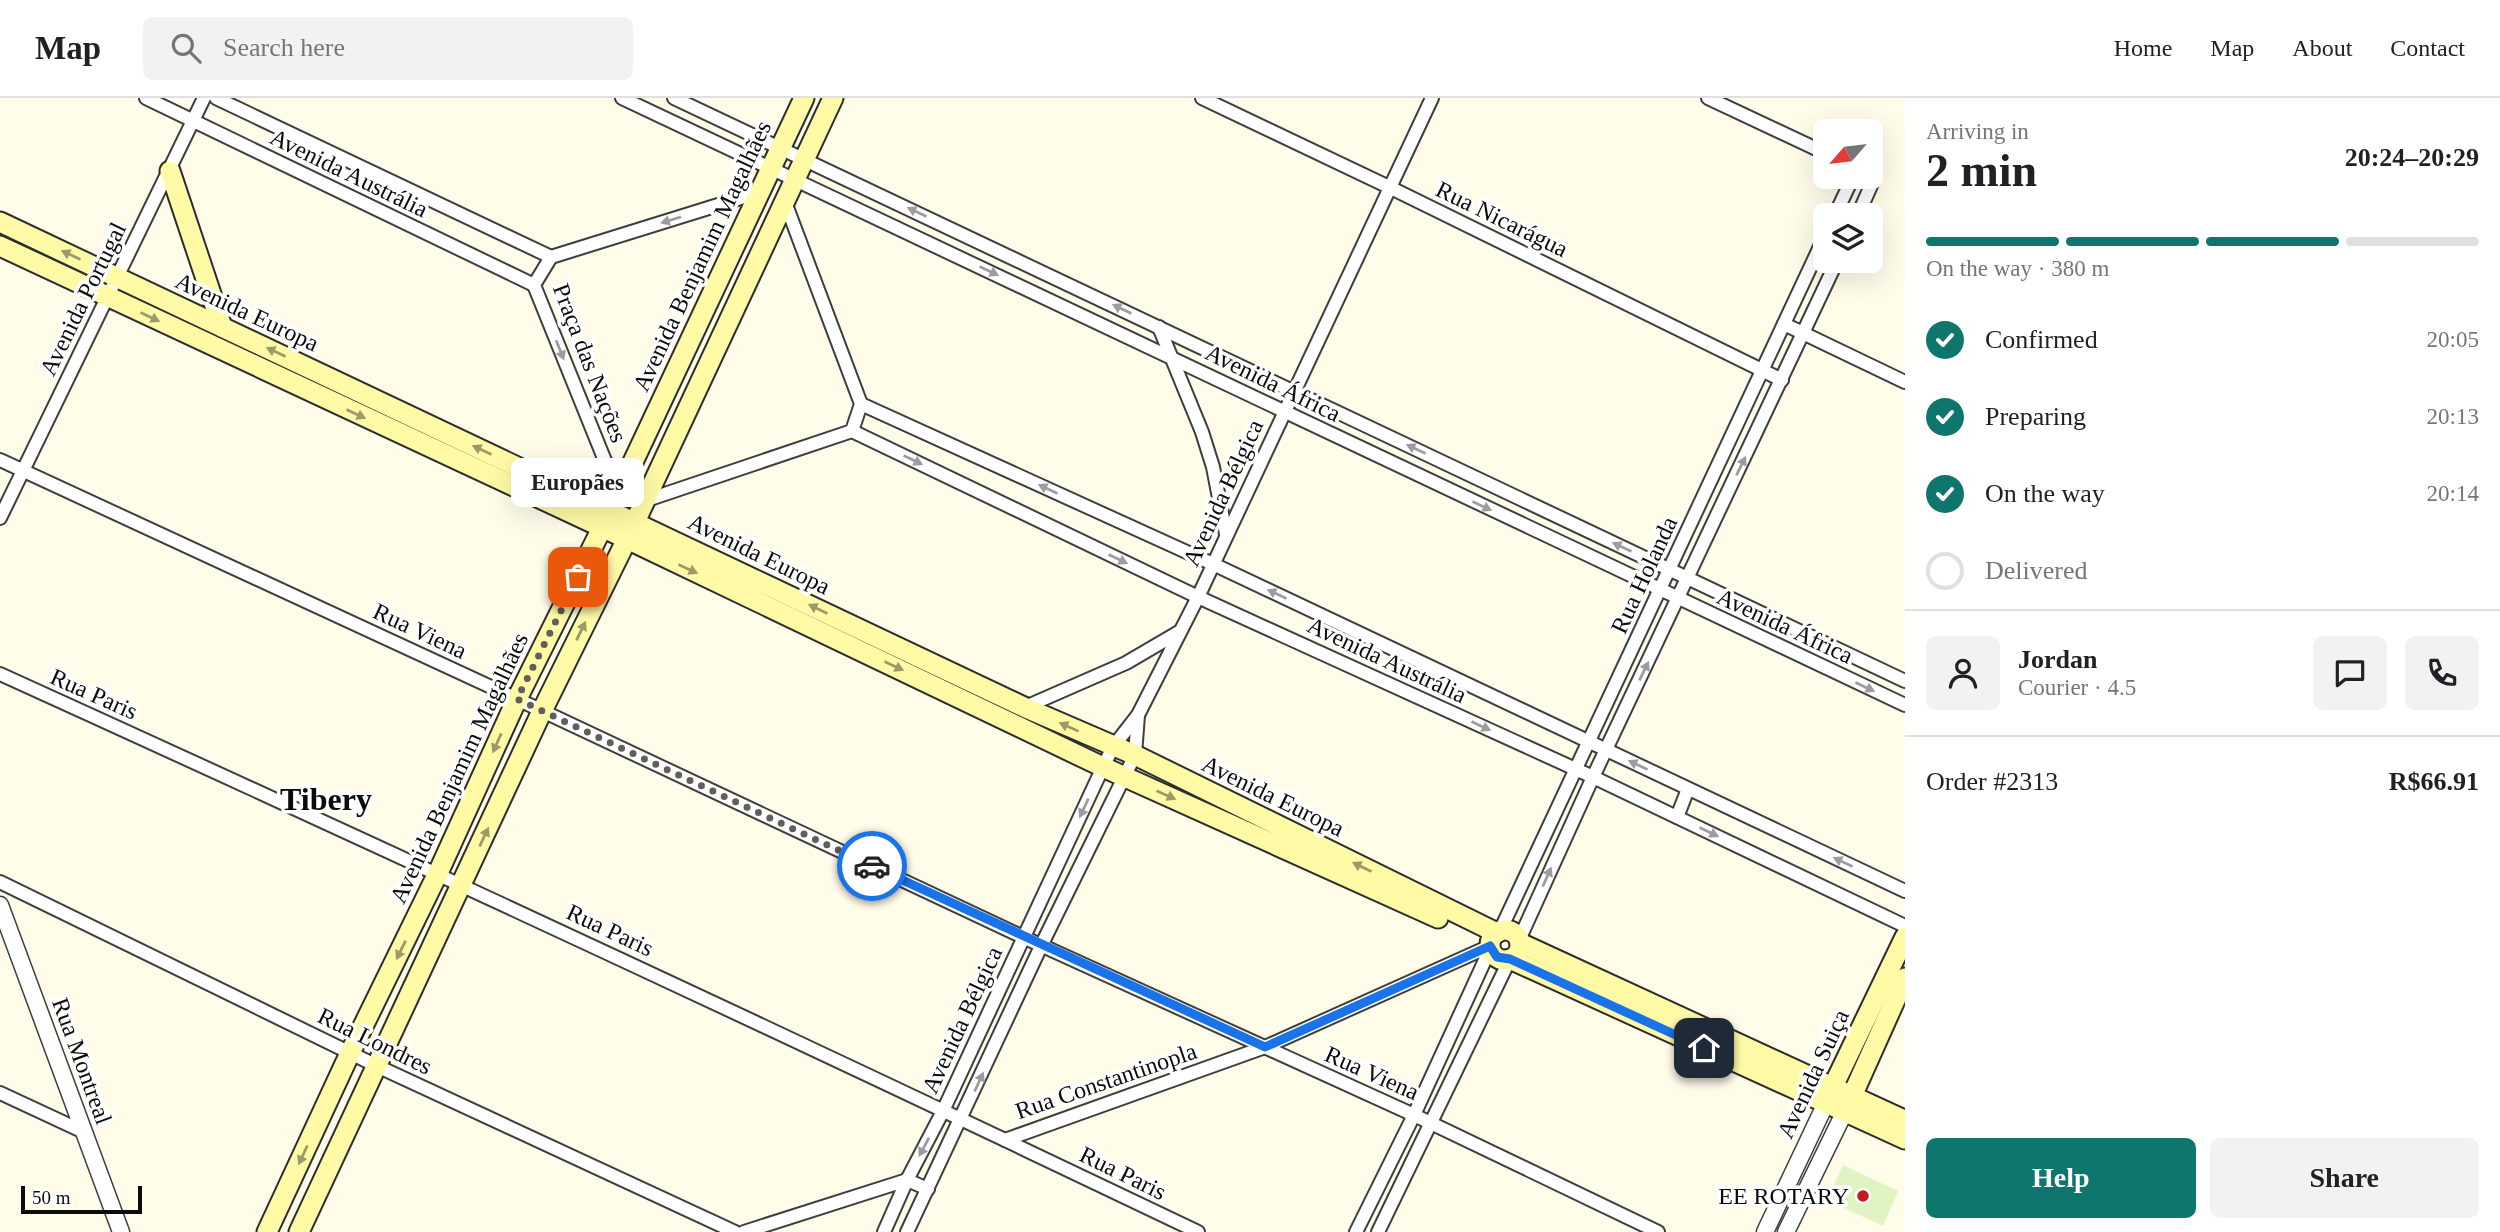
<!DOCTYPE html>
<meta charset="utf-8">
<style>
:root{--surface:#fff;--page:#f2f2f2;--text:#202124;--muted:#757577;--line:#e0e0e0;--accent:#0f766e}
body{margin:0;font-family:Georgia,serif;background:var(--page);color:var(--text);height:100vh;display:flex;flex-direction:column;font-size:26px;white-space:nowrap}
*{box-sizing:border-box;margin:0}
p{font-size:23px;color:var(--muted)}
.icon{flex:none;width:38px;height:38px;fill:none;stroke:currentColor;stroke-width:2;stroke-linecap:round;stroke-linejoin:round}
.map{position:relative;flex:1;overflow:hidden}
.details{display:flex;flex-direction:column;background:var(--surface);width:595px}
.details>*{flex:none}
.needle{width:46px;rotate:242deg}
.buttons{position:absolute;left:1813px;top:21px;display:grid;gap:14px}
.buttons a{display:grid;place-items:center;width:70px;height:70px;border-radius:10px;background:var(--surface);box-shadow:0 7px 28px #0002;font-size:35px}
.scale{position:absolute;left:21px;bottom:18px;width:121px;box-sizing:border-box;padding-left:7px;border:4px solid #0b0b0b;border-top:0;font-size:19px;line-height:24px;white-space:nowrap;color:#0b0b0b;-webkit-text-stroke:5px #fff;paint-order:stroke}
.pin{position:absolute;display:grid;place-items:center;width:60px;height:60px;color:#fff;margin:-30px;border-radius:14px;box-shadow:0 4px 10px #0006}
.courier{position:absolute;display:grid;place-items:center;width:70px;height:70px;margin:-35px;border:5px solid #1a73e8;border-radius:50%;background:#fff;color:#222;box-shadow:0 2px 9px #0007}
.bubble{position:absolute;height:49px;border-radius:10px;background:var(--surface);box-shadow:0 7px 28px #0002;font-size:23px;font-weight:800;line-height:49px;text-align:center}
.summary em{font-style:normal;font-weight:800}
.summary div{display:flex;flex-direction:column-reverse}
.summary{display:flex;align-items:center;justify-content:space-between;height:119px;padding:0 21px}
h1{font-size:46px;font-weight:800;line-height:52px}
.bar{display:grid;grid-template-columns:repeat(4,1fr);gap:10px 7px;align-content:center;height:84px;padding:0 21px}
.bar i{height:9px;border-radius:5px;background:var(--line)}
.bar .selected{background:var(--accent)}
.bar p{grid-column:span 4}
.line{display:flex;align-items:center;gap:18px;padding:0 21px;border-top:2px solid var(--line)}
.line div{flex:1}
.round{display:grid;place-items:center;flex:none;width:74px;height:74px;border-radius:10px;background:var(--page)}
ol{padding:0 21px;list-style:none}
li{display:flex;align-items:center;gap:21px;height:77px}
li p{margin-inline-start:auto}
li .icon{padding:7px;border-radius:50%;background:var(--accent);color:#fff;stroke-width:4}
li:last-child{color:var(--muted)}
li i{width:38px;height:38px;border:4px solid var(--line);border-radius:50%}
.action{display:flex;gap:14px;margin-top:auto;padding:14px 21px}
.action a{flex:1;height:80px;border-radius:10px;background:var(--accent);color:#fff;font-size:28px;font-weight:800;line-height:80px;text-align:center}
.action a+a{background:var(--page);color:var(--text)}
header{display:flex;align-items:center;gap:42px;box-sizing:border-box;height:98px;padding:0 35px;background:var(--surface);border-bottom:2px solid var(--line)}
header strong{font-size:33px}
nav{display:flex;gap:38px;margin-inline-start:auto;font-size:24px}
.search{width:490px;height:63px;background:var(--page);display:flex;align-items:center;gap:18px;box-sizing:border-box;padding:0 24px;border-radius:10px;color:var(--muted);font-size:26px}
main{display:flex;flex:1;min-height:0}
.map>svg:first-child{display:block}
</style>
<header>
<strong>Map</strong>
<div class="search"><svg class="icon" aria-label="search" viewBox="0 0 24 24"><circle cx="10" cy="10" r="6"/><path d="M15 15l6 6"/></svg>Search here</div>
<nav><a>Home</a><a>Map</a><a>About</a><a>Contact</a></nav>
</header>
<main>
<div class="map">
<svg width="1905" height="1134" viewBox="0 0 1905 1134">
<rect width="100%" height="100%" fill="#fffcea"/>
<path fill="#e0f3c3" d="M1843 1067 1898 1093 1883 1128 1827 1102Z"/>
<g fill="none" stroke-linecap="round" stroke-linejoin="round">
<defs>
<g id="minor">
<path d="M146 0 534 187"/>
<path d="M216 0 551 159"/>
<path d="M622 0 1905 607"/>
<path d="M674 0 1905 583"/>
<path d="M1202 0 1389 89 1782 282"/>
<path d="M1708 0 1825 55"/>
<path d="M1835 117 1853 79"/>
<path d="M1858 117 1873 83 1871 77"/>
<path d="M1784 226 1905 284"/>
<path d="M1159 229 1202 334 1213 369 1226 436"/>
<path d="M861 306 1213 466 1905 793"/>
<path d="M852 333 1198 499 1593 679 1905 828"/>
<path d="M0 362 517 601 1023 839 1414 1017 1658 1134"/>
<path d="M618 395 534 187 551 159 760 94"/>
<path d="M644 403 852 333 861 306 785 104"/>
<path d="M0 420 204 0"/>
<path d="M0 576C401 758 801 944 1198 1134"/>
<path d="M1023 610 1126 565 1179 534"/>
<path d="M1677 719 1688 691"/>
<path d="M0 784 377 968 735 1134"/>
<path d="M1500 833 1825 138"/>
<path d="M1519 842 1593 679 1837 163"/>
<path d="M0 995 84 1034"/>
<path d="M1005 1042 1265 949 1490 848"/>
<path d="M744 1134 907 1082 928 1091"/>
<path d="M884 1134 907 1082 943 1013 1103 669 1113 649 1138 617 1198 499 1432 0"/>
<path d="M907 1134 1042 846 1135 657 1138 617"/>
<path d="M1356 1134 1414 1017 1491 849"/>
<path d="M1378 1134 1510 861"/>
</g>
<g id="tertiary">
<path d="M0 807 121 1134"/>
<path d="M1765 1134 1826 1005"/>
<path d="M1786 1134 1845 1013"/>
</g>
<g id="secondary">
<path d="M170 73 222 229"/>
<path d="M0 124 1026 610 1135 657 1497 835"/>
<path d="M0 148 627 441 1103 669 1438 820"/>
<circle cx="1505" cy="847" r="15"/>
<path d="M1520 845 1904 1022 1905 1028"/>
<path d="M1510 861 1905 1041"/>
<path d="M1828 999 1905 839"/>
<path d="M1848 1007 1905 880"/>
<path d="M267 1134 350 955 438 775 517 601 602 430 804 0"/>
<path d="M299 1134 542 613 627 441 833 0"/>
</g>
</defs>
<use href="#minor" stroke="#3e3e3e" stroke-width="16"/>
<use href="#tertiary" stroke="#3e3e3e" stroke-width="19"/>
<use href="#secondary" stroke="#2d2d2d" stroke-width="23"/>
<use href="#minor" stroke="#fff" stroke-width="12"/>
<use href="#tertiary" stroke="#fff" stroke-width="16"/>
<use href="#secondary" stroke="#fffaa5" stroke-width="19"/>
</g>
<defs><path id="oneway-solid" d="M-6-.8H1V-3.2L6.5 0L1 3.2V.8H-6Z" transform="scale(1.75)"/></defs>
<g fill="#9d9d9d">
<use href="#oneway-solid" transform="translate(917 114) rotate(-155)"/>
<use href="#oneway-solid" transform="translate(671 122) rotate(163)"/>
<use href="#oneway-solid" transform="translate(989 173) rotate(25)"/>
<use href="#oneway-solid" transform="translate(1122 211) rotate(-154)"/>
<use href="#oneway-solid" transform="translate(560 252) rotate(68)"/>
<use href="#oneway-solid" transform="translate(1416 351) rotate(-155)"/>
<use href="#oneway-solid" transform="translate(913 362) rotate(26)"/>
<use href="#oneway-solid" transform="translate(1741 368) rotate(-64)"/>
<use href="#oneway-solid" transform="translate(1048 391) rotate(-155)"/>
<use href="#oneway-solid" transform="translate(1482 408) rotate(25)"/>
<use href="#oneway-solid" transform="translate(1622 449) rotate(-155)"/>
<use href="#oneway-solid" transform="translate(1118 461) rotate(26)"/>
<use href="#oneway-solid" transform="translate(1277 496) rotate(-155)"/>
<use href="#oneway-solid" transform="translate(1644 573) rotate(-64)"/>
<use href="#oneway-solid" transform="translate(1865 589) rotate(25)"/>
<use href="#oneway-solid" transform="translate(1481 628) rotate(25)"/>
<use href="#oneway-solid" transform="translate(1638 667) rotate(-155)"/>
<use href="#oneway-solid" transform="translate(1084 710) rotate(115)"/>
<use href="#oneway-solid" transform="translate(1709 734) rotate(26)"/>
<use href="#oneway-solid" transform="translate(1843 764) rotate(-155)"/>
<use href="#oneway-solid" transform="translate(1547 779) rotate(-66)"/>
<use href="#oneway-solid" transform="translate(979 984) rotate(-65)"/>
<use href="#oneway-solid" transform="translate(924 1049) rotate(118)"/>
</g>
<g fill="#9d9a67">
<use href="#oneway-solid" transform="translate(71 157) rotate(-155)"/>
<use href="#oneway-solid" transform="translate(150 219) rotate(25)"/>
<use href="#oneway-solid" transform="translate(276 254) rotate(-155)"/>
<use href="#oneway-solid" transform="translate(356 316) rotate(25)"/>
<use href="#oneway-solid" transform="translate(482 352) rotate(-155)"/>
<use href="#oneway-solid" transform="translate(688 471) rotate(25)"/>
<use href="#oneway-solid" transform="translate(818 511) rotate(-154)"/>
<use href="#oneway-solid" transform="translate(581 533) rotate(-64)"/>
<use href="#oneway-solid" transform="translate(894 568) rotate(25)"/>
<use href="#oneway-solid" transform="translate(1069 629) rotate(-156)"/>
<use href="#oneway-solid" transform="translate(497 645) rotate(114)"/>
<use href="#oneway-solid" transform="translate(1166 697) rotate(24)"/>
<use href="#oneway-solid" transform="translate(484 739) rotate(-65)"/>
<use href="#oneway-solid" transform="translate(1362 769) rotate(-154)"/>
<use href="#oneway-solid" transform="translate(401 852) rotate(116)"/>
<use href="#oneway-solid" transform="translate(303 1057) rotate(115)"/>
</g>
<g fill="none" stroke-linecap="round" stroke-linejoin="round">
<path stroke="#605f59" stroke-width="7" stroke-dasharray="0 12.6" d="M578 479 517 601 872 768"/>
<path stroke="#1a73e8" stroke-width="9" d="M872 768 1265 949 1490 848 1497 859 1510 861 1704 950"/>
</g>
<circle fill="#c51b1a" stroke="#fff" stroke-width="2.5" cx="1863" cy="1098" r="7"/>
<g text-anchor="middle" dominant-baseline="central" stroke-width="7" stroke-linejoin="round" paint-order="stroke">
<g font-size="24" fill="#0b0b0b" stroke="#fff">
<text transform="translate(349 75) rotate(26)">Avenida Austrália</text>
<text transform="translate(1502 121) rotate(26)">Rua Nicarágua</text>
<text transform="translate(702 158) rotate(-65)">Avenida Benjamim Magalhães</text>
<text transform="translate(83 201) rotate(-64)">Avenida Portugal</text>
<text transform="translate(247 214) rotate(25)">Avenida Europa</text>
<text transform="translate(590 265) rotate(69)">Praça das Nações</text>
<text transform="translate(1273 285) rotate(26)">Avenida África</text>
<text transform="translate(1223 395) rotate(-65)">Avenida Bélgica</text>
<text transform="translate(759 456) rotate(26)">Avenida Europa</text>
<text transform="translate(1644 477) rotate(-65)">Rua Holanda</text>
<text transform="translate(1785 528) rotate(25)">Avenida África</text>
<text transform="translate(420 533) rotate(25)">Rua Viena</text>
<text transform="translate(1387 562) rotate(25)">Avenida Austrália</text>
<text transform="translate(94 596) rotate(24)">Rua Paris</text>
<text transform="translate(459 670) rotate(-65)">Avenida Benjamim Magalhães</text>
<text transform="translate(1273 698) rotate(26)">Avenida Europa</text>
<text transform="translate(610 832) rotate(25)">Rua Paris</text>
<text transform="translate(962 922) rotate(-65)">Avenida Bélgica</text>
<text transform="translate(375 943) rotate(26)">Rua Londres</text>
<text transform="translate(82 963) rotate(70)">Rua Montreal</text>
<text transform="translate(1372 975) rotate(24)">Rua Viena</text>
<text transform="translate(1813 976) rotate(-65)">Avenida Suiça</text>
<text transform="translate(1106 983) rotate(-19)">Rua Constantinopla</text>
<text transform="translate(1123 1075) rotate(26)">Rua Paris</text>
</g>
<g font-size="24" fill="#0b0b0b" stroke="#fff" text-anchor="end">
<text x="1849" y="1098">EE ROTARY</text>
</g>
<g font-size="32" font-weight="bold" fill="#0b0b0b" stroke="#fff">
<text x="326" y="701">Tibery</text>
</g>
</g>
</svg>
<div class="buttons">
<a><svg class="needle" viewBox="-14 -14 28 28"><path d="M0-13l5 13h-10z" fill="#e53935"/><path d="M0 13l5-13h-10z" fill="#757577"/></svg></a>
<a><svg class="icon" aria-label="layers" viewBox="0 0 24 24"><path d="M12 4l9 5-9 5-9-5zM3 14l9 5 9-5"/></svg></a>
</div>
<div class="scale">50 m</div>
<div class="pin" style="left:578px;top:479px;background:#ea580c"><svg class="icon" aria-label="bag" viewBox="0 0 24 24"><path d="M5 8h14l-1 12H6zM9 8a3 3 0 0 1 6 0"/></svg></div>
<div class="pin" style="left:1704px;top:950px;background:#1f2937"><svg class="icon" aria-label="home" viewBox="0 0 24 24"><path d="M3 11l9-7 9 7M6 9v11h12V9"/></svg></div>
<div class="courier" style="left:872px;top:768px"><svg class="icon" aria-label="car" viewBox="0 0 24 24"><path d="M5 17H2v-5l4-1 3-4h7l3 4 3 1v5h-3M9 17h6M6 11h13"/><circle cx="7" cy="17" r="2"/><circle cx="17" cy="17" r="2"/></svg></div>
<div class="bubble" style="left:511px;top:360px;width:133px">Europães</div>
</div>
<section class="details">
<div class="summary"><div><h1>2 min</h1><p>Arriving in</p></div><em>20:24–20:29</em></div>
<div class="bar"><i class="selected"></i><i class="selected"></i><i class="selected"></i><i></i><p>On the way · 380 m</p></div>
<ol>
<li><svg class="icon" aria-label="check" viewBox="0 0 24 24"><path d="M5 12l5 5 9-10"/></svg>Confirmed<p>20:05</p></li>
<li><svg class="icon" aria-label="check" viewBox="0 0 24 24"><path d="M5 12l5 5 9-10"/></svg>Preparing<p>20:13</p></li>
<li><svg class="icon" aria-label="check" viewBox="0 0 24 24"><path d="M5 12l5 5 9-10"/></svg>On the way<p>20:14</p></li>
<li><i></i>Delivered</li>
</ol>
<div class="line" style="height:126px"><a class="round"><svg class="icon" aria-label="person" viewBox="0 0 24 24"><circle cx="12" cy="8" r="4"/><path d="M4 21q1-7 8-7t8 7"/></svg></a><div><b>Jordan</b><p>Courier · 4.5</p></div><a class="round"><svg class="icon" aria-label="chat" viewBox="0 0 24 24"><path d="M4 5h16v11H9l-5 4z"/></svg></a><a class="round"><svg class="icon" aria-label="phone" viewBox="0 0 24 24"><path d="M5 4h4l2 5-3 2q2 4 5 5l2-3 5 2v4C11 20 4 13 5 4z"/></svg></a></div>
<div class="line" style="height:91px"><div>Order #2313</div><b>R$66.91</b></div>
<div class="action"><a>Help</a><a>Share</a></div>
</section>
</main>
